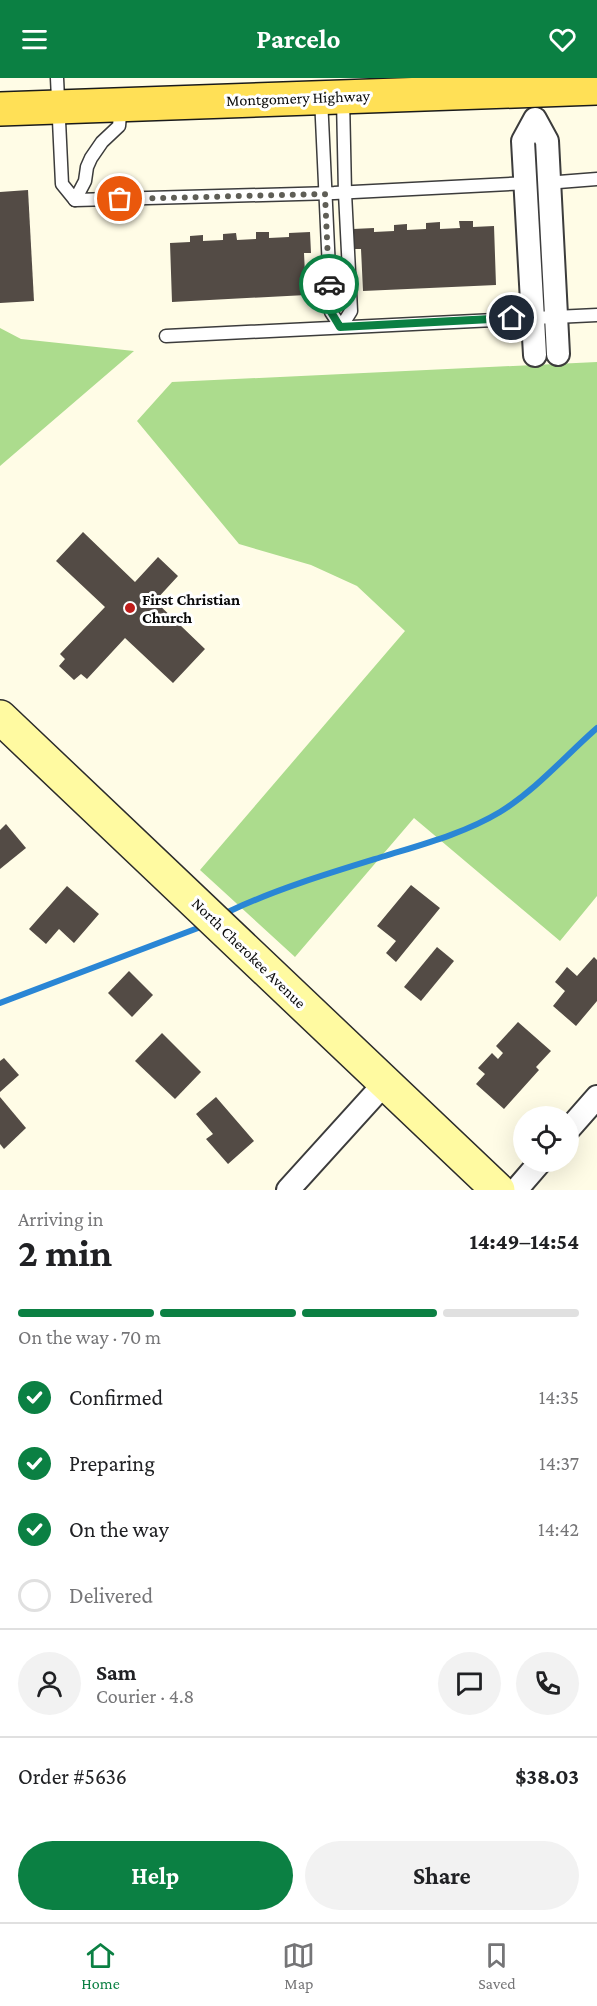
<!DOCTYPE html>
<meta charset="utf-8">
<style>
:root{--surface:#fff;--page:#f2f2f2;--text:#202124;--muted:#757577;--line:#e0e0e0;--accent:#0b8043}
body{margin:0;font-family:"Crimson Pro",serif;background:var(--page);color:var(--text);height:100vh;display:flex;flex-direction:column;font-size:22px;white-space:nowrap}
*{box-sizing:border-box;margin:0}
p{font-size:20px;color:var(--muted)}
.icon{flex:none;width:33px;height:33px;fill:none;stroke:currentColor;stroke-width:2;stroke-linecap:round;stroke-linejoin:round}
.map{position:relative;height:1112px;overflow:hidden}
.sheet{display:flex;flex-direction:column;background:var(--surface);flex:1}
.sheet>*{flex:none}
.fabs{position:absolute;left:513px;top:1028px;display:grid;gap:12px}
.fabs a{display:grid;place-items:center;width:66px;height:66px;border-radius:50%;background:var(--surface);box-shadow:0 6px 24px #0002;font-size:30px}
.pin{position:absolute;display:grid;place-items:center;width:51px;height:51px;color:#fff;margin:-26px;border:3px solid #fff;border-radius:50%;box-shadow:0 2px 6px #0007}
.courier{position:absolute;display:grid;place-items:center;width:60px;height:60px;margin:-30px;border:4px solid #0b8043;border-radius:50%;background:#fff;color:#222;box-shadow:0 2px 8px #0007}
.overview em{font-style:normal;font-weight:700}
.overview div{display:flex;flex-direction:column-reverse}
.overview{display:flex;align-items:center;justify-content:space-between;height:102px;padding:0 18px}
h1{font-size:39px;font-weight:700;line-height:45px}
.bar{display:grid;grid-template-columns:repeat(4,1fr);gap:9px 6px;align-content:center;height:72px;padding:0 18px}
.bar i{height:8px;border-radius:4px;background:var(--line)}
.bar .current{background:var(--accent)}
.bar p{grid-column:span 4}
.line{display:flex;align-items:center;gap:15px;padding:0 18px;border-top:2px solid var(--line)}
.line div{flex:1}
.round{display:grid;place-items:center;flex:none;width:63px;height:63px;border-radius:32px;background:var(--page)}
ol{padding:0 18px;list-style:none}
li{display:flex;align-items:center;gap:18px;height:66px}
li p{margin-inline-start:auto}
li .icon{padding:6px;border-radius:50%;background:var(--accent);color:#fff;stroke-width:4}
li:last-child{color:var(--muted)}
li i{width:33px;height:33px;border:3px solid var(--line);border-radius:50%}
.primary-button{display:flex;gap:12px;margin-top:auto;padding:12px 18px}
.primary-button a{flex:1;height:69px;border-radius:36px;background:var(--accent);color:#fff;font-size:24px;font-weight:700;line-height:69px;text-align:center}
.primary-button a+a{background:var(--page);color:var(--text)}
header{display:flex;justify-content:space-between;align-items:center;height:78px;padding:0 18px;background:var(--accent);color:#fff;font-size:27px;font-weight:700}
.tabs{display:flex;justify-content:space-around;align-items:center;height:84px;border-top:2px solid var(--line);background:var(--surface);font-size:16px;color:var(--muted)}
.tabs a{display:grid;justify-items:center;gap:3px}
.tabs .current{color:var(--accent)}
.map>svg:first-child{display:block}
</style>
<header><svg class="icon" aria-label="menu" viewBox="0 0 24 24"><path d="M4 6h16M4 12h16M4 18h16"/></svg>Parcelo<svg class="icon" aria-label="heart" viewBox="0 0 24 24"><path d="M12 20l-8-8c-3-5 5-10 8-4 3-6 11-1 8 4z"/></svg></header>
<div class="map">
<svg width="597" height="1112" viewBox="0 0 597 1112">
<rect width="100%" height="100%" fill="#fffce6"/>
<g fill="#acdc8d">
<path d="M0 250 21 261 134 273 0 388Z"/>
<path d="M597 284V818L560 863 414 740 295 879 200 792 405 553 357 508 311 487 239 466 137 343 172 304Z"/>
</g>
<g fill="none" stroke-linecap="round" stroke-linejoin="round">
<g stroke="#2a86d5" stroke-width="6">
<path d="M230 833C279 810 333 794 385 778 424 766 465 755 500 734 537 711 565 678 597 650"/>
<path d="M0 925 198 850"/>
</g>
</g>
<g fill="#534b45">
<path d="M28 112 34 223 0 225V114Z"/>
<path d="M459 143H473V149L494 148 496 207 363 213 361 171H353V151L374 150V154L394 153V147L407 146V152L426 151V145L440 144V151L460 150Z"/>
<path d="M256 154H269V160L289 159V155L310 154 311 175H304L306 217 172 224 170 165 190 164V158L203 157V163L223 162V156L236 155 237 162 256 161Z"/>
<path d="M83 454 135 504 158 479 178 498 155 523 205 571 173 605 125 560 87 601 81 596 74 602 59 588 65 581 60 576 105 529 56 483Z"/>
<path d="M6 746 26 770 0 791V752Z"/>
<path d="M411 807 440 830 396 884 386 875 396 863 377 848Z"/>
<path d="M67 808 99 836 74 865 59 851 46 866 29 851Z"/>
<path d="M437 869 454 883 421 923 404 909Z"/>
<path d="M594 879 597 882V923L576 948 553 928 565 913 555 904 567 889 577 898Z"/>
<path d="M129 893 153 917 132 939 108 915Z"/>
<path d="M518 944 551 973 536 989 539 992 504 1031 476 1006 485 996 478 990 492 975 498 981 503 975 496 968Z"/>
<path d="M162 955 201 994 175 1021 135 983Z"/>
<path d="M4 980 19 997 0 1014V983Z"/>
<path d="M0 1019 26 1050 4 1071 0 1066Z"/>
<path d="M216 1019 254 1063 228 1086 206 1061 213 1056 196 1036Z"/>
</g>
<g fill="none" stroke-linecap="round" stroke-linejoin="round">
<defs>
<g id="lane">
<path d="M57 0 62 106 75 122 85 103 87 89 91 80 102 64 119 48 121 27"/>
<path d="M321 20 331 234 341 249 351 233 345 115 343 21"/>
<path d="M546 105 597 101"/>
<path d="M75 122 334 115 529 105"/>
<path d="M166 258 597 237"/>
</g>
<g id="street">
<path d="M535 277 523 63 535 41 547 63 558 276"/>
<path d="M568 1052 597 1019"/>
<path d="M288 1112 385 1005"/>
<path d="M516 1112 541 1083"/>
</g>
<path id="secondary" d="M0 639 498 1112"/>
<path id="primary" d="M0 31 597 10"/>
</defs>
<use href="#lane" stroke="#3c3c3c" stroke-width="15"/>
<use href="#street" stroke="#3c3c3c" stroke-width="26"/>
<use href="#secondary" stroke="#2b2b2b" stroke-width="36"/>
<use href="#primary" stroke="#1a1a1a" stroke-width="36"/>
<use href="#lane" stroke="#fff" stroke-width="12"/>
<use href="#street" stroke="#fff" stroke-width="22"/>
<use href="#secondary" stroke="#fffaa1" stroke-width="33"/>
<use href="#primary" stroke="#ffe056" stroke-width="33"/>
</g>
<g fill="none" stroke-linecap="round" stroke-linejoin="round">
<path stroke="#5f5e56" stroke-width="6" stroke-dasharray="0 10.8" d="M120 121 325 116 329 206"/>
<path stroke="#0b8043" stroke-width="8" d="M329 206 331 234 340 249 512 240"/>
</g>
<circle fill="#c01d1b" stroke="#fff" stroke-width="2" cx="130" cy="530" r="6"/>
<g text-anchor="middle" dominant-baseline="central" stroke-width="6" stroke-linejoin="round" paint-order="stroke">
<g font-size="16" fill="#090909" stroke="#fff">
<text transform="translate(298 20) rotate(-2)">Montgomery Highway</text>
<text transform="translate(249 875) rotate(44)">North Cherokee Avenue</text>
</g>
<g font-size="16" font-weight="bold" fill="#090909" stroke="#fff" text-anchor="start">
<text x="142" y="521">First Christian<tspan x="142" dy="18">Church</tspan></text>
</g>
</g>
</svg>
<div class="fabs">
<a><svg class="icon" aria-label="locate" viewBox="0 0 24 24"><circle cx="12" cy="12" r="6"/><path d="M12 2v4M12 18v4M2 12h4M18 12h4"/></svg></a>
</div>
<div class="pin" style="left:120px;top:121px;background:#ea580c"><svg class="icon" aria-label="bag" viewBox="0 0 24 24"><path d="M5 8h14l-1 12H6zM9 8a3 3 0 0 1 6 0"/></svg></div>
<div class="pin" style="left:512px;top:240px;background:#1f2937"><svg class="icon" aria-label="home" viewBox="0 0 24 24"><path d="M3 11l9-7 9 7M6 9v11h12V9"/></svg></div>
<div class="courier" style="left:329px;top:206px"><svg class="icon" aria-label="car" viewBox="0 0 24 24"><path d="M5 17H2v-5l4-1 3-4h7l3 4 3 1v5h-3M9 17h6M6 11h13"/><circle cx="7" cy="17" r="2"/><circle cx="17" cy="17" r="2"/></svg></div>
</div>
<section class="sheet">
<div class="overview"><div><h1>2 min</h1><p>Arriving in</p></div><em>14:49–14:54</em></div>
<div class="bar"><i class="current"></i><i class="current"></i><i class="current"></i><i></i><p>On the way · 70 m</p></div>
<ol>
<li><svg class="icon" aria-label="check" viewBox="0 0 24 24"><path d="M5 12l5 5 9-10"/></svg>Confirmed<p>14:35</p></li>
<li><svg class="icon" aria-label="check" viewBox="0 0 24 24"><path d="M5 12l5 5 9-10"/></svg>Preparing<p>14:37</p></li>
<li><svg class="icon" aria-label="check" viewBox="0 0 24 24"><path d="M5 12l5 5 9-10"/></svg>On the way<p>14:42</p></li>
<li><i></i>Delivered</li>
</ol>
<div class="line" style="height:108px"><a class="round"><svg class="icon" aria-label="person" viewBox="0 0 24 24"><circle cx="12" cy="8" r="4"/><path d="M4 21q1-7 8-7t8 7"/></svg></a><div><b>Sam</b><p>Courier · 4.8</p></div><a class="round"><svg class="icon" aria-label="chat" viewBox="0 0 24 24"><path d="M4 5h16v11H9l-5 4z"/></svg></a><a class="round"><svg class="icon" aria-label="phone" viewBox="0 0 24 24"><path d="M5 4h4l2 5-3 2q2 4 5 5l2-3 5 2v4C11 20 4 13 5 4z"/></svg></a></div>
<div class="line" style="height:78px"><div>Order #5636</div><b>$38.03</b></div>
<div class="primary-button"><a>Help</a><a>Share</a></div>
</section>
<nav class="tabs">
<a class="current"><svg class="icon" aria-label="home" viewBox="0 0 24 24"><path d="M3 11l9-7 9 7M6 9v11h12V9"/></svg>Home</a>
<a><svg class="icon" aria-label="map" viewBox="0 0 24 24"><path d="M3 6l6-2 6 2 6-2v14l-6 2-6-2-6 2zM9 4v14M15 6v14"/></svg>Map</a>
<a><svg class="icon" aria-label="saved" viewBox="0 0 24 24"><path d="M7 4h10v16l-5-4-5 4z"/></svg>Saved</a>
</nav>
